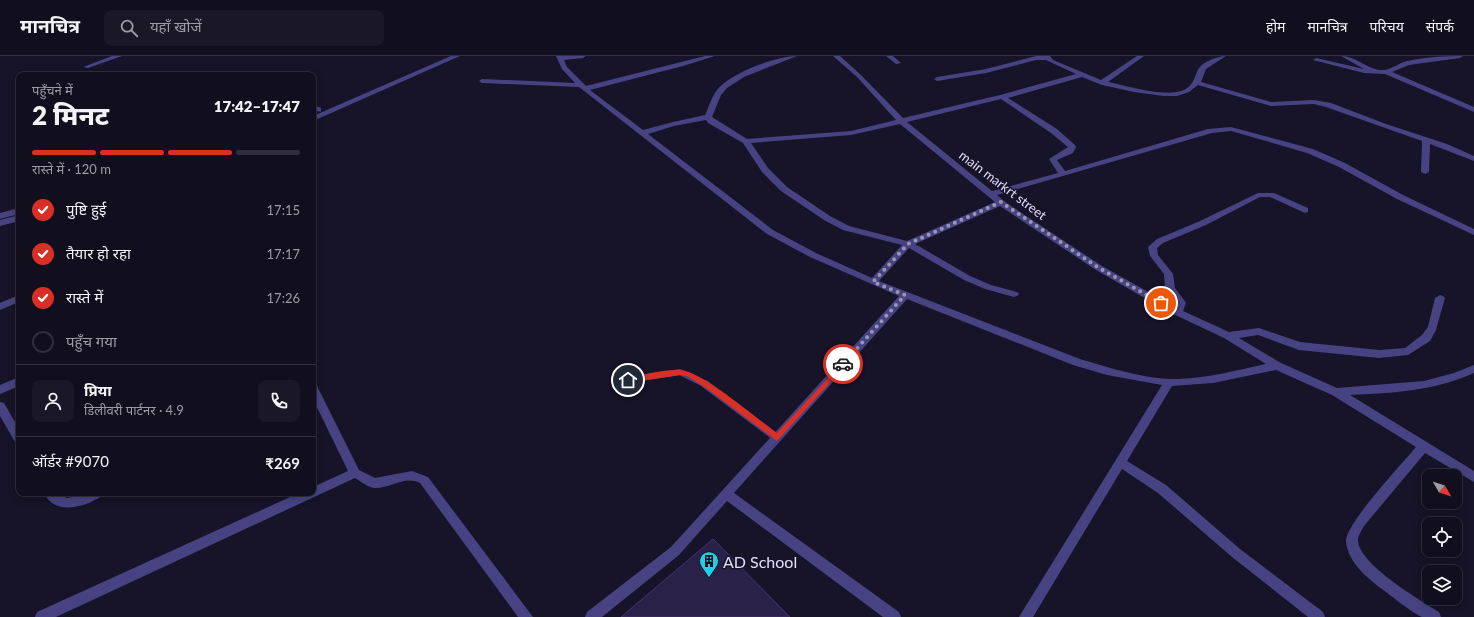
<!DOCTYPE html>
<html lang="hi">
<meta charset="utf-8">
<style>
:root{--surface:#110e1e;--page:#1a1727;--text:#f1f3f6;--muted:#9c9ca4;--line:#302e3c;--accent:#d93025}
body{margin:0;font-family:Lato,"Noto Sans Devanagari",sans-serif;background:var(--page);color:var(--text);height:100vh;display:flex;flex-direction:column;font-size:15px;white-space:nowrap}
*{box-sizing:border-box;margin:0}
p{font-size:13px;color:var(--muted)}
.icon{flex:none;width:22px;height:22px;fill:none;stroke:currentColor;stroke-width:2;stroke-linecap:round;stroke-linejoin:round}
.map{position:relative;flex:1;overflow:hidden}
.details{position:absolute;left:16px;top:16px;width:300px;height:424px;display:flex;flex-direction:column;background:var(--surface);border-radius:8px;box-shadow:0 2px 10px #0003,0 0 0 1px var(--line)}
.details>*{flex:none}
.needle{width:26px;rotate:129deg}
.buttons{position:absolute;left:1422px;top:413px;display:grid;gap:8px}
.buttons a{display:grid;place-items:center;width:40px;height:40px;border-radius:8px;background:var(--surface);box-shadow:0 2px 10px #0003,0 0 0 1px var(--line);font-size:20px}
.pin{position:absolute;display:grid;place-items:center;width:34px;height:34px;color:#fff;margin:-17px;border:2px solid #fff;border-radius:50%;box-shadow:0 1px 4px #0007}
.courier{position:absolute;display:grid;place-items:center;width:40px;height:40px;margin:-20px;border:3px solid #d93025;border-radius:50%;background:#fff;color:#222;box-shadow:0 1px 5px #0007}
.headline em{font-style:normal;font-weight:800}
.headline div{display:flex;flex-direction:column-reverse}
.headline{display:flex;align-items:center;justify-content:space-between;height:68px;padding:0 16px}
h1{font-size:26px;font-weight:800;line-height:30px}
.bar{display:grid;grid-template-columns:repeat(4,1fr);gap:6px 4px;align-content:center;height:48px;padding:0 16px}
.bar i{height:5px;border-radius:3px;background:var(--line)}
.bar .on{background:var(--accent)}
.bar p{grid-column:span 4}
.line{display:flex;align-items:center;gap:10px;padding:0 16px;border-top:1px solid var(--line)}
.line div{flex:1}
.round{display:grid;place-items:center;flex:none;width:42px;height:42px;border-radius:8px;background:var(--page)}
ol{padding:0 16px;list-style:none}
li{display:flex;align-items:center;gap:12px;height:44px}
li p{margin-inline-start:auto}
li .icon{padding:4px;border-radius:50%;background:var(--accent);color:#fff;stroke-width:4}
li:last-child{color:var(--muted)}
li i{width:22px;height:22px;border:2px solid var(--line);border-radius:50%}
header{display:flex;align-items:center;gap:24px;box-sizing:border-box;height:56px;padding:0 20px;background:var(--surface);border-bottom:1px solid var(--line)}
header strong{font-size:19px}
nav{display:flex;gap:22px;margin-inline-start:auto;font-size:14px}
.search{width:280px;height:36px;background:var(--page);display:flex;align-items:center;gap:10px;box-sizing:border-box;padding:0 14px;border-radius:8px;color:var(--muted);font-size:15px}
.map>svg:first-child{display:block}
</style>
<header>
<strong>मानचित्र</strong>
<div class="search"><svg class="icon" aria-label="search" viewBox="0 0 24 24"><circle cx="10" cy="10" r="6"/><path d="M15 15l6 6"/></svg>यहाँ खोजें</div>
<nav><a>होम</a><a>मानचित्र</a><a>परिचय</a><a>संपर्क</a></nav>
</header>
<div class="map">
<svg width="1474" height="561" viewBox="0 0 1474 561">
<rect width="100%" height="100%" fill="#171328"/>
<path fill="#292147" stroke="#423570" d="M713 483 790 561H621Z"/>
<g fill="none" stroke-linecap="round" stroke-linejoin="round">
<path stroke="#474382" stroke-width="6" d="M628 324 680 316 706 329"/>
<path stroke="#474382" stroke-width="8" d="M705 328 777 382"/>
<g fill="#474382" fill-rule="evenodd">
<path d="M112 0H122L88 12 83 11Z"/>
<path d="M556 0H586L583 2 564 4 567 11 586 30 705 0H715L683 10 590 34 643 74 673 66 705 59C709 51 711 42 717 34 730 17 776 0 797 0L744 21 727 32 721 39 712 61 747 83 851 75 896 64 857 21 833 0H840L861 19 903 62 1000 39 1076 18 1046 4H1036L986 17 937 25 934 23 937 21 986 13 1036 0H1050L1053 4 1101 24 1137 0H1144L1108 26C1127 30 1166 42 1184 34 1194 29 1194 21 1199 12 1204 5 1218 0 1226 0L1206 13 1201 26 1271 46 1314 44 1331 47 1386 68 1447 88 1474 100V105L1430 88 1429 116 1425 118 1421 116 1422 85 1326 51 1314 48 1271 50 1198 29 1189 36 1177 40H1164L1134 36 1102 29 1082 21 1008 42 1057 73 1075 89 1076 91 1073 97 1057 104 1065 115 1208 73 1231 71 1313 93 1345 107 1403 139 1474 173V179L1397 143 1339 111 1307 97 1231 75 1212 77 997 139 1008 148 1102 210 1175 251 1176 247 1165 232 1164 218 1150 200 1148 191 1157 183 1200 165 1258 137H1274L1308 152V156L1305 157 1270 141H1260L1206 169 1163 187 1157 192 1158 199 1173 218 1175 232 1186 247 1183 255 1229 276 1259 272 1300 286 1379 294 1405 292 1422 279 1428 271 1435 242 1440 239 1443 240 1445 242 1436 274 1430 285 1408 299 1379 302 1299 294 1258 279 1239 282 1281 307 1337 332 1424 325 1454 317 1474 309V317C1434 335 1393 337 1350 339L1474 415V426L1425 397 1364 470C1362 474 1358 479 1358 484 1358 508 1420 544 1439 556L1441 561C1435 561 1427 561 1422 561 1414 558 1390 539 1382 533 1367 522 1348 506 1346 486 1344 469 1403 407 1416 391L1332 339 1276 314 1213 327 1172 330 1127 405 1166 429 1240 493 1323 556 1325 561H1308L1232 501 1158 437 1122 413 1033 561H1019L1162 329 1107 319 1073 309 907 243 734 437 899 556 901 561H883L727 445 679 499 602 561H585L587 556 671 491 899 240 810 201 767 178 579 31 482 27 479 25 482 23 575 27 562 13ZM1001 43 1051 77 1068 91 1049 103 1058 117 992 135 907 66ZM706 64 708 67 743 87 762 116 781 135 824 164 843 174 902 189 872 222 816 197 773 174 648 78 674 70ZM900 68 995 146 907 185 849 170 830 160 787 131 768 112 751 87 851 79ZM1000 150 1096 214 1169 256 1224 282 1266 308C1238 314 1208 322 1179 323 1148 324 1110 312 1080 303L879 225 909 192 964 224 985 233 1014 241 1017 240 1019 238 1017 236 991 229 970 220 915 188Z"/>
<path d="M886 0H893L901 7 896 8Z"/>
<path d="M1341 0C1357 0 1368 15 1384 14 1392 13 1399 7 1407 5 1425 1 1445 0 1463 0L1460 2 1409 9 1392 16 1474 51V56L1385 18 1364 17 1313 4 1316 2 1364 13Z"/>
<path d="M244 15 251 19 242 18 241 17Z"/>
<path d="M313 49 321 52V56L313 54Z"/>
<path d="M19 239V246L0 254V247Z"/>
<path d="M19 321V330L0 338V329Z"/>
<path d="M313 328 317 329 318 332 359 414 375 422 412 415 428 421 533 561H518L420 427C404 419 390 433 374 432 368 431 360 425 355 422L56 561H35L37 556 299 437H313V431L348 415 313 343Z"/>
<path d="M0 346 4 347 19 373V387L15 386 0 360Z"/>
<path d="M44 437H58L67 442 78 440 86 437H104C101 442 96 443 91 446 75 453 53 456 44 437Z"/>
</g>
<g fill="#474382" fill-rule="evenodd">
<path d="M451 0H460L313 65V60Z"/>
<path d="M19 152V158L0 163V157Z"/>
<path d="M19 159V165L0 170V164Z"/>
</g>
</g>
<path fill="#d93025" d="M843 306 845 307V310L777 385 706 332 687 320 680 319 628 327 625 324 628 321C644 319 665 313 680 314 702 315 757 363 777 377Z"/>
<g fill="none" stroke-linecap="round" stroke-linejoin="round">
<path stroke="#9a96b2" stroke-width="4" stroke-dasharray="0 7.2" d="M843 308 905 239 873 226 908 188 1001 146 1099 212 1161 247"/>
</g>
<defs>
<symbol id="building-pin" viewBox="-11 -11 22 30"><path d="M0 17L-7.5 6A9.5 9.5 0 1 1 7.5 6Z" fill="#1dcfe8" stroke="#171328"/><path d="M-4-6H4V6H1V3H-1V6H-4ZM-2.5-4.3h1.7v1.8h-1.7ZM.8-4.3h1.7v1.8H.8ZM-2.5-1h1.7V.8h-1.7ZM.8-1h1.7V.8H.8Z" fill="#111"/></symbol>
</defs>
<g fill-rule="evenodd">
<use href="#building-pin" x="698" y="494" width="22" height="30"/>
</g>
<g text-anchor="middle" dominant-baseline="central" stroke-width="3" stroke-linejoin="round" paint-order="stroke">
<g font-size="13" fill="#e1ddfc" stroke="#171328">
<text transform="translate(1003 129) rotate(37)">main markrt street</text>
</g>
<g font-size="16" fill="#e1ddfc" stroke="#171328" text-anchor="start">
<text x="723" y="505">AD School</text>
</g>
</g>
</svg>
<div class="buttons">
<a><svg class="needle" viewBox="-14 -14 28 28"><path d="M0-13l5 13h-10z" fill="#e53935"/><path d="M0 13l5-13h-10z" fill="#9c9ca4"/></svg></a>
<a><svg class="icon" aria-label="locate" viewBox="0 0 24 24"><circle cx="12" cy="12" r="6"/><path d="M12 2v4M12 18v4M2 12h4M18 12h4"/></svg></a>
<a><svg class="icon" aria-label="layers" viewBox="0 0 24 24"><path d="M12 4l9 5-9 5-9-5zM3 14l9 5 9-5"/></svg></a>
</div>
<div class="pin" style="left:1161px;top:247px;background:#ea580c"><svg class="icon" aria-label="bag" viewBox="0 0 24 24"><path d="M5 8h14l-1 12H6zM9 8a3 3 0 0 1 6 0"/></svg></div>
<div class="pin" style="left:628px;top:324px;background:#1f2937"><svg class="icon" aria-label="home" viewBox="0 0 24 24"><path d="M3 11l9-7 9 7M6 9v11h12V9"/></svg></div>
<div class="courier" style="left:843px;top:308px"><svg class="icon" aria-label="car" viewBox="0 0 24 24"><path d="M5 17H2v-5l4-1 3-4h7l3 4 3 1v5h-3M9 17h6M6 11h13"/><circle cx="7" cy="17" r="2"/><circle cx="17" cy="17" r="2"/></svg></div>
<section class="details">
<div class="headline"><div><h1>2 मिनट</h1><p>पहुँचने में</p></div><em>17:42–17:47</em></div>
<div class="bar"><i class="on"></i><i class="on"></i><i class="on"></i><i></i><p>रास्ते में · 120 m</p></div>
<ol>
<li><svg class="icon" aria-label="check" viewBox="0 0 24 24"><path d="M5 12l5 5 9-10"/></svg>पुष्टि हुई<p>17:15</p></li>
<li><svg class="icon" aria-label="check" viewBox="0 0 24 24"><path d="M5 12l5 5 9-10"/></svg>तैयार हो रहा<p>17:17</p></li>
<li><svg class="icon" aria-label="check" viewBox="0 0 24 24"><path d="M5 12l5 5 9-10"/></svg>रास्ते में<p>17:26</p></li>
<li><i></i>पहुँच गया</li>
</ol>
<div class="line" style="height:72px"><a class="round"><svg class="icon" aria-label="person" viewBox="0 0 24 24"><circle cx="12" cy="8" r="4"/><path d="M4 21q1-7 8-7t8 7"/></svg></a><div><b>प्रिया</b><p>डिलीवरी पार्टनर · 4.9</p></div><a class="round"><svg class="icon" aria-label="phone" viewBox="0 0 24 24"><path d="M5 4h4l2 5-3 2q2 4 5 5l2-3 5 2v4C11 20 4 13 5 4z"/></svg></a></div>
<div class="line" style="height:52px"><div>ऑर्डर #9070</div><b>₹269</b></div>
</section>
</div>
